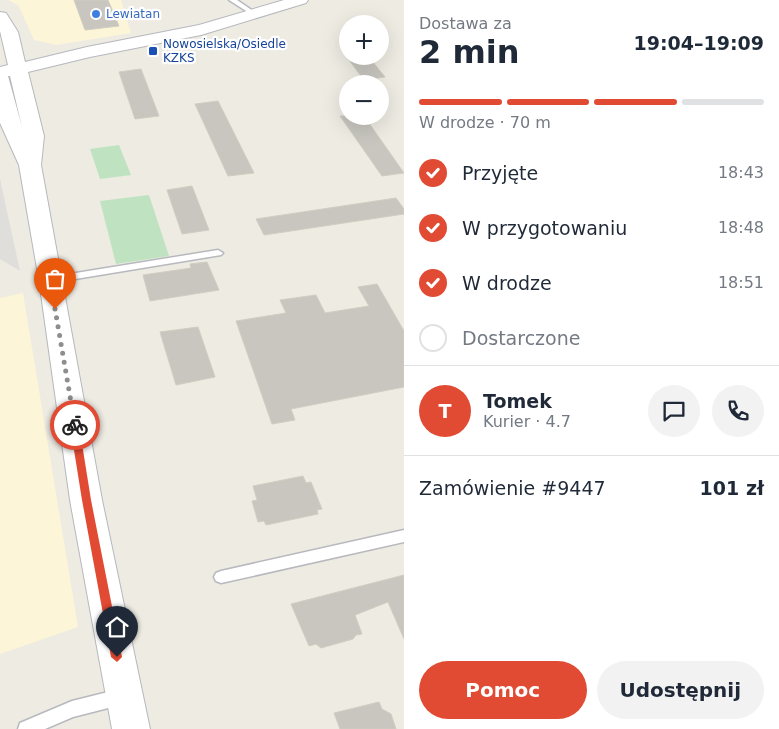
<!DOCTYPE html>
<html lang="pl">
<meta charset="utf-8">
<style>
:root{--surface:#fff;--page:#f2f2f3;--text:#1f2937;--muted:#747a83;--line:#e0e1e3;--accent:#e14a33}
body{margin:0;font-family:"DejaVu Sans",sans-serif;background:var(--page);color:var(--text);height:100vh;display:flex;flex-direction:column;font-size:19px;white-space:nowrap}
*{box-sizing:border-box;margin:0}
p{font-size:16px;color:var(--muted)}
.icon{flex:none;width:28px;height:28px;fill:none;stroke:currentColor;stroke-width:2;stroke-linecap:round;stroke-linejoin:round}
.map{position:relative;flex:1;overflow:hidden}
.drawer{display:flex;flex-direction:column;background:var(--surface);width:375px}
.drawer>*{flex:none}
.fabs{position:absolute;left:339px;top:15px;display:grid;gap:10px}
.fabs a{display:grid;place-items:center;width:50px;height:50px;border-radius:50%;background:var(--surface);box-shadow:0 5px 20px #0002;font-size:25px}
.pin{position:absolute;display:grid;place-items:center;width:42px;height:42px;color:#fff;margin:-51px -21px;border-radius:50% 50% 50% 0;rotate:-45deg;box-shadow:0 0 5px #0007}
.pin .icon{rotate:45deg}
.courier{position:absolute;display:grid;place-items:center;width:50px;height:50px;margin:-25px;border:4px solid #e14a33;border-radius:50%;background:#fff;color:#222;box-shadow:0 1px 6px #0007}
.head em{font-style:normal;font-weight:800}
.head div{display:flex;flex-direction:column-reverse}
.head{display:flex;align-items:center;justify-content:space-between;height:85px;padding:0 15px}
h1{font-size:32px;font-weight:800;line-height:38px}
.bar{display:grid;grid-template-columns:repeat(4,1fr);gap:8px 5px;align-content:center;height:60px;padding:0 15px}
.bar i{height:6px;border-radius:4px;background:var(--line)}
.bar .active{background:var(--accent)}
.bar p{grid-column:span 4}
.line{display:flex;align-items:center;gap:12px;padding:0 15px;border-top:1px solid var(--line)}
.line div{flex:1}
.round{display:grid;place-items:center;flex:none;width:52px;height:52px;border-radius:26px;background:var(--page)}
ol{padding:0 15px;list-style:none}
li{display:flex;align-items:center;gap:15px;height:55px}
li p{margin-inline-start:auto}
li .icon{padding:5px;border-radius:50%;background:var(--accent);color:#fff;stroke-width:4}
li:last-child{color:var(--muted)}
li i{width:28px;height:28px;border:2px solid var(--line);border-radius:50%}
.cta{display:flex;gap:10px;margin-top:auto;padding:10px 15px}
.cta a{flex:1;height:58px;border-radius:30px;background:var(--accent);color:#fff;font-size:20px;font-weight:800;line-height:58px;text-align:center}
.cta a+a{background:var(--page);color:var(--text)}
main{display:flex;flex:1;min-height:0}
.map>svg:first-child{display:block}
</style>
<main>
<div class="map">
<svg width="404" height="729" viewBox="0 0 404 729">
<rect width="100%" height="100%" fill="#edebe2"/>
<g fill="#fcf5d8">
<path d="M8 0H121L131 33 56 45 34 40 18 5Z"/>
<path d="M23 293 78 627 0 654V298Z"/>
</g>
<path fill="#e0deda" d="M0 179 20 271 0 259Z"/>
<g fill="#bfe3c1">
<path d="M119 145 131 175 100 179 90 149Z"/>
<path d="M149 195 169 256 116 264 100 201Z"/>
</g>
<g fill="#c8c6bf" stroke="#d1cdc1">
<path d="M74 0H108L119 26 85 30Z"/>
<path d="M346 56H368L385 77 364 80Z"/>
<path d="M141 69 159 116 135 119 119 72Z"/>
<path d="M218 101 254 173 228 176 195 104Z"/>
<path d="M340 116H364L404 173 382 176Z"/>
<path d="M192 186 209 230 182 234 167 190Z"/>
<path d="M396 198 404 209V214L264 235 256 219Z"/>
<path d="M207 262 219 290 150 301 143 275 191 268 190 264Z"/>
<path d="M377 284 404 331V387L291 409 295 420 272 424 236 321 286 313 280 300 316 295 325 313 369 306 358 287Z"/>
<path d="M198 327 215 377 176 385 160 332Z"/>
<path d="M303 476 306 483 311 482 322 509 317 510 318 514 266 525 264 521 258 522 252 501 257 500 253 486Z"/>
<path d="M404 575V639L388 602 355 615 362 634 356 635 353 639 321 648 316 644 309 646 291 604Z"/>
<path d="M379 702 382 709 391 714 396 729H340L334 713Z"/>
</g>
<g fill="none" stroke-linecap="round" stroke-linejoin="round">
<defs>
<g id="lane">
<path d="M229 0H237L259 15 254 16Z"/>
<path d="M218 250 223 253 221 255 51 283 46 280 51 277Z"/>
<path d="M404 530V542L221 583 216 581 214 577 216 573 221 571Z"/>
<path d="M120 689 125 692 128 697 125 702 120 705 73 717 45 729H18L20 723 72 701Z"/>
</g>
<path id="secondary" d="M284 0H308L306 3 201 35 90 57 28 72 44 136 41 165 102 500 150 729H112L70 500 39 280 19 165 0 123V67L8 65 0 31V12L6 13 18 32 25 62 87 47 199 25ZM8 76H10L22 127Z"/>
</defs>
<use href="#lane" stroke="#b7b9be" stroke-width="3"/>
<use href="#secondary" stroke="#b6b8be" stroke-width="2"/>
<use href="#lane" fill="#fff" fill-rule="evenodd"/>
<use href="#secondary" fill="#fff" fill-rule="evenodd"/>
</g>
<path fill="#e14a33" d="M75 421 79 425 91 500 122 657 117 662 111 657 82 500 70 425Z"/>
<g fill="none" stroke-linecap="round" stroke-linejoin="round">
<path stroke="#8d8f8f" stroke-width="5" stroke-dasharray="0 9" d="M55 309 75 425"/>
</g>
<circle fill="#3f7fe0" stroke="#fff" stroke-width="2" cx="96" cy="14" r="5"/>
<rect fill="#1a4fb4" stroke="#fff" stroke-width="2" x="148" y="46" width="10" height="10" rx="2.5"/>
<g text-anchor="middle" dominant-baseline="central" stroke-width="4.5" stroke-linejoin="round" paint-order="stroke">
<g font-size="12" fill="#366cbe" stroke="#fff" text-anchor="start">
<text x="106" y="14">Lewiatan</text>
</g>
<g font-size="12" fill="#164399" stroke="#fff" text-anchor="start">
<text x="163" y="44">Nowosielska/Osiedle<tspan x="163" dy="14">KZKS</tspan></text>
</g>
</g>
</svg>
<div class="fabs">
<a>+</a>
<a>−</a>
</div>
<div class="pin" style="left:55px;top:309px;background:#ea580c"><svg class="icon" aria-label="bag" viewBox="0 0 24 24"><path d="M5 8h14l-1 12H6zM9 8a3 3 0 0 1 6 0"/></svg></div>
<div class="pin" style="left:117px;top:657px;background:#1f2937"><svg class="icon" aria-label="home" viewBox="0 0 24 24"><path d="M3 11l9-7 9 7M6 9v11h12V9"/></svg></div>
<div class="courier" style="left:75px;top:425px"><svg class="icon" aria-label="bike" viewBox="0 0 24 24"><circle cx="6" cy="16" r="4"/><circle cx="18" cy="16" r="4"/><path d="M6 16l4-8h5l3 8M10 8l3 8H6M13 5h3"/></svg></div>
</div>
<section class="drawer">
<div class="head"><div><h1>2 min</h1><p>Dostawa za</p></div><em>19:04–19:09</em></div>
<div class="bar"><i class="active"></i><i class="active"></i><i class="active"></i><i></i><p>W drodze · 70 m</p></div>
<ol>
<li><svg class="icon" aria-label="check" viewBox="0 0 24 24"><path d="M5 12l5 5 9-10"/></svg>Przyjęte<p>18:43</p></li>
<li><svg class="icon" aria-label="check" viewBox="0 0 24 24"><path d="M5 12l5 5 9-10"/></svg>W przygotowaniu<p>18:48</p></li>
<li><svg class="icon" aria-label="check" viewBox="0 0 24 24"><path d="M5 12l5 5 9-10"/></svg>W drodze<p>18:51</p></li>
<li><i></i>Dostarczone</li>
</ol>
<div class="line" style="height:90px"><b class="round" style="background:var(--accent);color:#fff">T</b><div><b>Tomek</b><p>Kurier · 4.7</p></div><a class="round"><svg class="icon" aria-label="chat" viewBox="0 0 24 24"><path d="M4 5h16v11H9l-5 4z"/></svg></a><a class="round"><svg class="icon" aria-label="phone" viewBox="0 0 24 24"><path d="M5 4h4l2 5-3 2q2 4 5 5l2-3 5 2v4C11 20 4 13 5 4z"/></svg></a></div>
<div class="line" style="height:65px"><div>Zamówienie #9447</div><b>101 zł</b></div>
<div class="cta"><a>Pomoc</a><a>Udostępnij</a></div>
</section>
</main>
